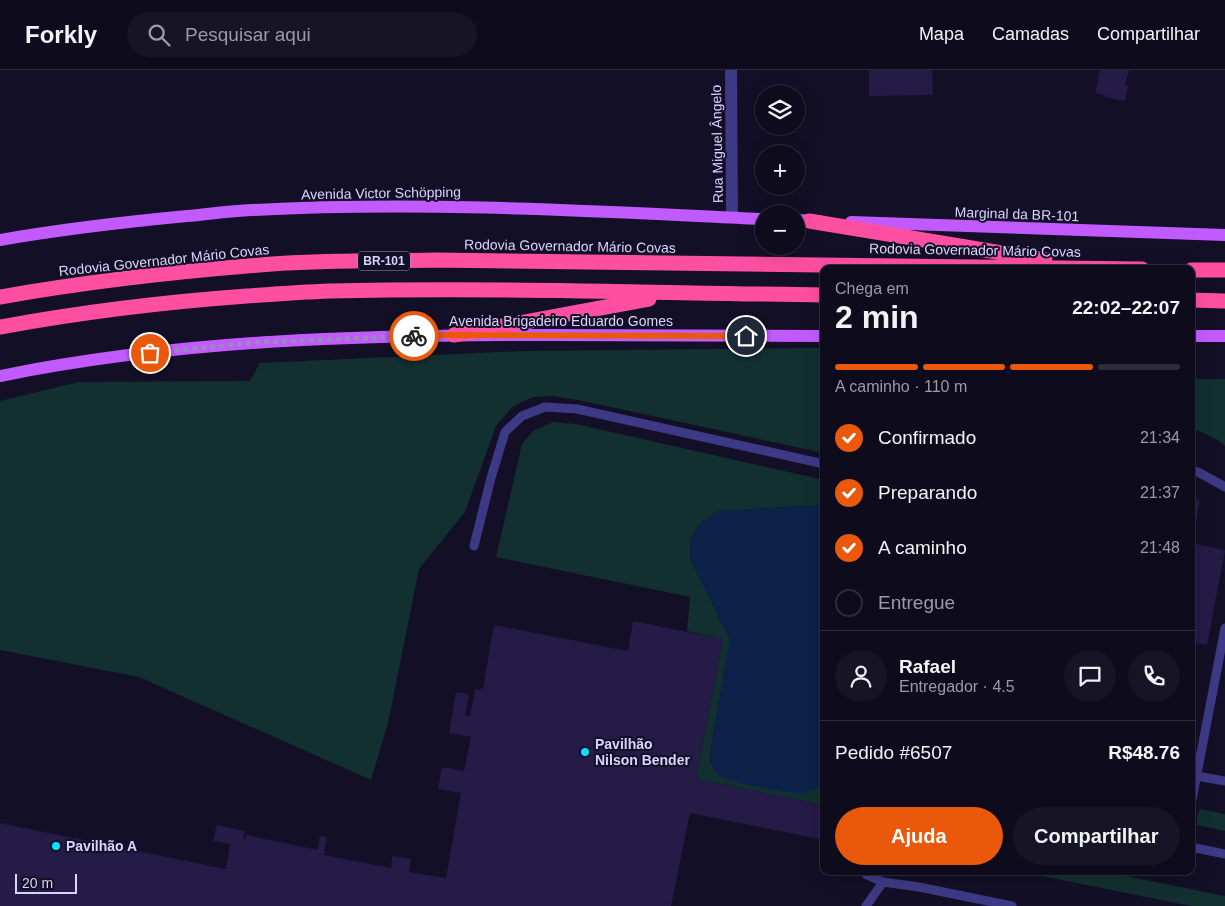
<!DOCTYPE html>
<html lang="pt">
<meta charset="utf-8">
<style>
:root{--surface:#0e0b1c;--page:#171425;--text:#f1f3f6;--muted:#9b9ba3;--line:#2e2b3b;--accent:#ea580c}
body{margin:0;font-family:Arial,sans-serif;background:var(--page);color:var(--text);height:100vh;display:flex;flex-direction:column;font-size:19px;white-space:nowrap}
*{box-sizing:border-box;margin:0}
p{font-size:16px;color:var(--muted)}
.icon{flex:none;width:28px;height:28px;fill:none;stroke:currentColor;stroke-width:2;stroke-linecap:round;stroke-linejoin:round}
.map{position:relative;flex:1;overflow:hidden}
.details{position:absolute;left:820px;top:195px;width:375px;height:610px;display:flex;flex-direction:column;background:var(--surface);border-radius:10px;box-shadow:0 5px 20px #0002,0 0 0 1px var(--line)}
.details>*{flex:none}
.controls{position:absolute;left:755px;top:15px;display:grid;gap:10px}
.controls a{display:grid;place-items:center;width:50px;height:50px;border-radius:50%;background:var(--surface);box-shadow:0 5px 20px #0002,0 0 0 1px var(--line);font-size:25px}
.scale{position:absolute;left:15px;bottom:12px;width:62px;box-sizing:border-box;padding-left:5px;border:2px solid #d9d4ff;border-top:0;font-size:14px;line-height:18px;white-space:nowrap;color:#d9d4ff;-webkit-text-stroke:4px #130f26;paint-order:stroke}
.pin{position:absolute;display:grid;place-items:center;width:42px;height:42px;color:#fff;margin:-21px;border:2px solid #fff;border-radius:50%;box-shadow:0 1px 5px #0007}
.courier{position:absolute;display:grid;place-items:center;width:50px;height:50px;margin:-25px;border:4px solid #ea580c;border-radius:50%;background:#fff;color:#222;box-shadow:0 1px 6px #0007}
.head em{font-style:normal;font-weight:700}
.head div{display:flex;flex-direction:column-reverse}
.head{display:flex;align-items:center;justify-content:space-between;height:85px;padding:0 15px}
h1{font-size:32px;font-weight:700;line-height:38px}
.bar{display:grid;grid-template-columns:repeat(4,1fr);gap:8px 5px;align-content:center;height:60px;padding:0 15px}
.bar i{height:6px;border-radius:4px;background:var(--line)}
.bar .on{background:var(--accent)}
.bar p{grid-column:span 4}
.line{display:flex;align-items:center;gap:12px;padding:0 15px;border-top:1px solid var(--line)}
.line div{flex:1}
.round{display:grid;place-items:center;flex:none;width:52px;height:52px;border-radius:26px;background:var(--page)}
ol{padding:0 15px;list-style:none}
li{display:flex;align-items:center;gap:15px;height:55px}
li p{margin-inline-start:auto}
li .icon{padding:5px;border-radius:50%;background:var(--accent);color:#fff;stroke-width:4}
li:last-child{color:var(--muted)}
li i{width:28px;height:28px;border:2px solid var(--line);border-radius:50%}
.cta{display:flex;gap:10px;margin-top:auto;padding:10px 15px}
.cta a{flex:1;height:58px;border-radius:30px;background:var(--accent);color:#fff;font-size:20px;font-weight:700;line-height:58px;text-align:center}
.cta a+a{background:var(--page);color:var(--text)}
header{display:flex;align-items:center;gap:30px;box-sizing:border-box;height:70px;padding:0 25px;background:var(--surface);border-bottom:1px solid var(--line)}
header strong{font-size:24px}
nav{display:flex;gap:28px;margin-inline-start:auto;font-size:18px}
.search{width:350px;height:45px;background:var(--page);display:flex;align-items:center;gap:12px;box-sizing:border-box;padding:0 18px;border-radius:28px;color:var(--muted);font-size:19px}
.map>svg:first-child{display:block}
</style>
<header>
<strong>Forkly</strong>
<div class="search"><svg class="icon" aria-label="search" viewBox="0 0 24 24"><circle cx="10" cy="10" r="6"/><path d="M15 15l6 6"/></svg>Pesquisar aqui</div>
<nav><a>Mapa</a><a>Camadas</a><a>Compartilhar</a></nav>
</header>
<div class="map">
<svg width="1225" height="836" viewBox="0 0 1225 836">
<rect width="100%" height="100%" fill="#130f26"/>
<g fill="#12302f">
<path d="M824 278V383L578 330 553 326 533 327 512 337 496 356 465 442 419 499 388 653 371 710 139 607 0 580V331L79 312 250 311 260 293 523 281Z"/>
<path d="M1191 309H1225V376L1218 370 1191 357Z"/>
<path d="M553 352 576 354 824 410V435L719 441 700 453 691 469 690 488 730 570 711 678 710 692 820 717 824 714V735L696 709 723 569 687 561 690 527 496 487 522 374 533 361Z"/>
<path d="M1200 739 1225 744V761L1197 755V746Z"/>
<path d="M1017 801H1101L1225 826V836H1191Z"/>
</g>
<path fill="#0c2248" d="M824 435V714C819 718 810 722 803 723 790 724 730 713 720 706 710 699 710 688 711 678L730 570 690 489 691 469 700 453 719 441Z"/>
<g fill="#241b47">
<path d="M869 0H932L933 25 869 26Z"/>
<path d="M1100 0H1129L1125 15 1128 16 1125 31 1105 27V25L1095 23Z"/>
<path d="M1191 428 1200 430 1192 473H1191Z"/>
<path d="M1191 473 1225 480 1207 575 1191 572Z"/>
<path d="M633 551 723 569 696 709 824 735V770L690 743 671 836H0V753L226 799 230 774 213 771 217 755 245 761 243 768 246 769V765L318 780 320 766 327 767 324 785 391 798 392 786 411 789 409 802 446 808 461 723 438 719 442 697 464 701 471 667 449 663 456 622 469 624 465 645 470 646 475 619 481 620V618H483L494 555 628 581Z"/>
</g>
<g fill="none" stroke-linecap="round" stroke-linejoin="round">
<g stroke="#3d3a85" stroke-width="9">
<path d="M1191 400 1198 402 1225 417"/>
<path d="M474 476 491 408 505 362 522 346 545 337 577 339 824 394"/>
<path d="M1191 705 1225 711"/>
<path d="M1191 735 1225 558"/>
<path d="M1191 777 1225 784"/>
<path d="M863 801 867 805 883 812 919 817 1012 836"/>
<path d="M866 836 883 812"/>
</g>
<path stroke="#3d3a85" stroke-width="12" d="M731 0 732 147"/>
<g stroke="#c25bff" stroke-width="12">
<path d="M796 150 819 151"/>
<path d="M851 152 1225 165"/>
<path d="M0 170C62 159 124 152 187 146 209 144 230 141 252 140 423 131 593 141 764 149"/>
<path d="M1191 266H1225"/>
<path d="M0 306C181 269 366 265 550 265 641 265 732 265 824 266"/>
</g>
<g stroke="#ff4fa3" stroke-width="15">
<path d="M809 151 1045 190"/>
<path d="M1191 200H1225"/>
<path d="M0 227C90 211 181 201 272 194 326 190 381 191 435 190L1142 199"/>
<path d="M1191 230 1225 231"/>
<path d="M0 257C82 242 164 232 247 226 275 224 302 222 330 221 494 217 659 223 824 225"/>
<path d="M454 265 649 229"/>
</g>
</g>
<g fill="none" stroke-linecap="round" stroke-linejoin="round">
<path stroke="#948fb3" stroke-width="5" stroke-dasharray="0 9" d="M150 283 261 272 414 266"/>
<path stroke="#ea580c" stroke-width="6" d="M414 266 454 265 746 266"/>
</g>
<g fill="#00e5ff" stroke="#130f26" stroke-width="2">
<circle cx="585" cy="682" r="5"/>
<circle cx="56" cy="776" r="5"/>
</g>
<g text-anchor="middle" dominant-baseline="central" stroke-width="4" stroke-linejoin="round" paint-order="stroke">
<rect fill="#130f26" stroke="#9e99be" stroke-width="1" x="358" y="181.5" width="52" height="19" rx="4"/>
<g font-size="12" font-weight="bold" fill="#d9d4ff">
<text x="384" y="191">BR-101</text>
</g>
<g font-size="14" fill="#d9d4ff" stroke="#130f26">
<text transform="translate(717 74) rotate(-91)">Rua Miguel Ângelo</text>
<text transform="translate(381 123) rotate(-1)">Avenida Victor Schöpping</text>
<text transform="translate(1017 144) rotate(2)">Marginal da BR-101</text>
<text transform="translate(570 176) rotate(1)">Rodovia Governador Mário Covas</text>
<text transform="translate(975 180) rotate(1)">Rodovia Governador Mário Covas</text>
<text transform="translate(164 190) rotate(-6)">Rodovia Governador Mário Covas</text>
<text x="561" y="251">Avenida Brigadeiro Eduardo Gomes</text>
</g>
<g font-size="14" font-weight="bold" fill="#d9d4ff" stroke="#130f26" text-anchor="start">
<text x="595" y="674">Pavilhão<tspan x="595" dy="16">Nilson Bender</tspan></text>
<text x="66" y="776">Pavilhão A</text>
</g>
</g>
</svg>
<div class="controls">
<a><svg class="icon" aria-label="layers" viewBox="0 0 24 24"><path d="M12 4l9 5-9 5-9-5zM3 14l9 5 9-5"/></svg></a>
<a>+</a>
<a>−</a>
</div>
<div class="scale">20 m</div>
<div class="pin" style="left:150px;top:283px;background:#ea580c"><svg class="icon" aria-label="bag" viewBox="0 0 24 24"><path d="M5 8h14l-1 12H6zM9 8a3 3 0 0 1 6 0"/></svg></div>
<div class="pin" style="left:746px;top:266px;background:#1f2937"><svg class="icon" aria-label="home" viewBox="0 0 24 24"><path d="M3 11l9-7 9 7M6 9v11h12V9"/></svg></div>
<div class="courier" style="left:414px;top:266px"><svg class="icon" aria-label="bike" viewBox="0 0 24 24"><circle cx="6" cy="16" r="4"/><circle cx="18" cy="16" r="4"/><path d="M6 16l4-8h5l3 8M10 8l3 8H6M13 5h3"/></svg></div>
<section class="details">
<div class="head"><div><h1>2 min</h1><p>Chega em</p></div><em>22:02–22:07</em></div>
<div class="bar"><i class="on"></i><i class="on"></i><i class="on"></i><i></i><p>A caminho · 110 m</p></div>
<ol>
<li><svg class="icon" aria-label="check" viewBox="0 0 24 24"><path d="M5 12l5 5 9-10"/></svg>Confirmado<p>21:34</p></li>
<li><svg class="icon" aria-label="check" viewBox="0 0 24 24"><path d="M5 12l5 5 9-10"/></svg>Preparando<p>21:37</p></li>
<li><svg class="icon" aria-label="check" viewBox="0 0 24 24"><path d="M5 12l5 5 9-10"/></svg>A caminho<p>21:48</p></li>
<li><i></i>Entregue</li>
</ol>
<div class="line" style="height:90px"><a class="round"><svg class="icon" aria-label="person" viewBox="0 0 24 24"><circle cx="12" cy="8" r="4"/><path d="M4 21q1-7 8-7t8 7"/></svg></a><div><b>Rafael</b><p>Entregador · 4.5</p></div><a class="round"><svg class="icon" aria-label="chat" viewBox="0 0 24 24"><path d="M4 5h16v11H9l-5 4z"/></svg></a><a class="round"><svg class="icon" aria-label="phone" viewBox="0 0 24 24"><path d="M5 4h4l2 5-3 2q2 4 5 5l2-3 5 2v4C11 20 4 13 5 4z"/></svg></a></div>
<div class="line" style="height:65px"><div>Pedido #6507</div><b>R$48.76</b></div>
<div class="cta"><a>Ajuda</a><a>Compartilhar</a></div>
</section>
</div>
